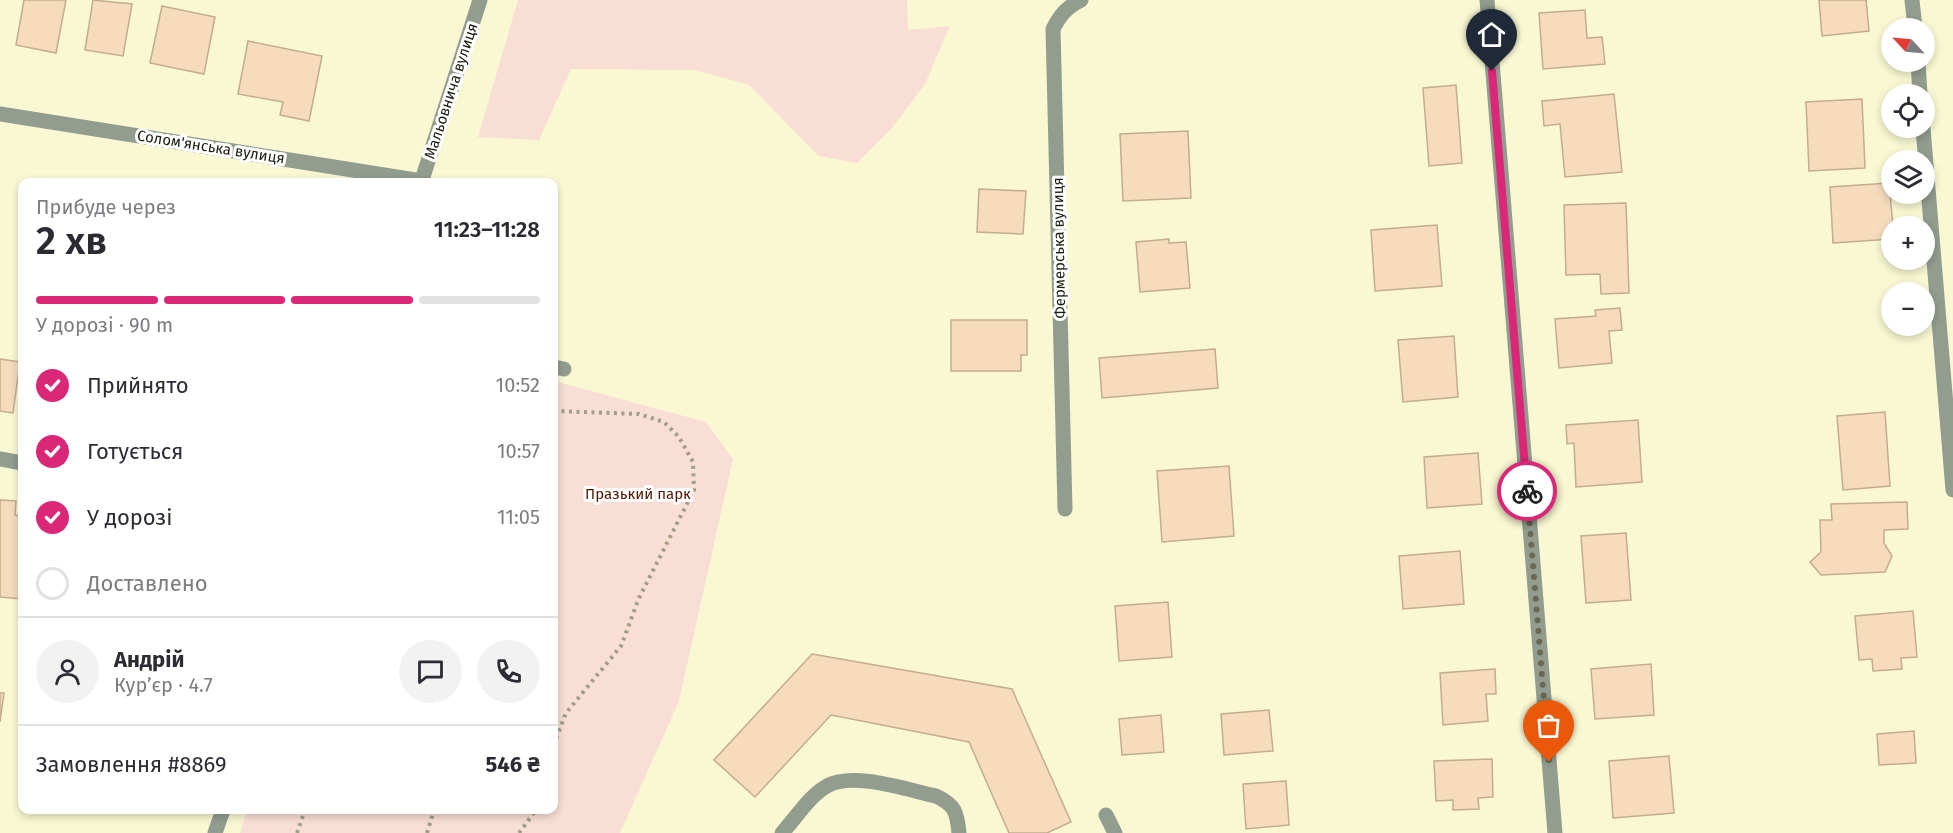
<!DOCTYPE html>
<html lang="uk">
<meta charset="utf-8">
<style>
:root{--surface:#fff;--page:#f2f2f3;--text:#2b2b33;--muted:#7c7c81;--line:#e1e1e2;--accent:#db2777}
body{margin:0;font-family:"Fira Sans",sans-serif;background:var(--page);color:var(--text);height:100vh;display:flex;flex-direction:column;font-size:22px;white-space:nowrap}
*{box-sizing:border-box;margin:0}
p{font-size:20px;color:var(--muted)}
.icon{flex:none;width:33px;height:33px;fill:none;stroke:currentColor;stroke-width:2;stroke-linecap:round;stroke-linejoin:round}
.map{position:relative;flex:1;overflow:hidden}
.details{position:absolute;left:18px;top:178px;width:540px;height:636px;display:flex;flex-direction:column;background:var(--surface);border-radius:12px;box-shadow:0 3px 9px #0003}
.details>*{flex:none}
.needle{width:39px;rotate:296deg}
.tools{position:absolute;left:1881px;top:18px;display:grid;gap:12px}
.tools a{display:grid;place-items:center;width:54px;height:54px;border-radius:50%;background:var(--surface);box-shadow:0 3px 9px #0003;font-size:30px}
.pin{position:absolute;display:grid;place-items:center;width:51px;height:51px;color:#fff;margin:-62px -26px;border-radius:50% 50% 50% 0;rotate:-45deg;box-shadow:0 0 6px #0007}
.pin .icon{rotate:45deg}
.courier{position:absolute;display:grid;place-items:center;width:60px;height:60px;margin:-30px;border:4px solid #db2777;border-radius:50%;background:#fff;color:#222;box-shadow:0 2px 8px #0007}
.head em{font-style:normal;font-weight:600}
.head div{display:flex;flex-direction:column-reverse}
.head{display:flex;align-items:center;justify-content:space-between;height:102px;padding:0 18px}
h1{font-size:39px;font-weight:600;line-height:45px}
.bar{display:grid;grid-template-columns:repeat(4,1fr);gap:9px 6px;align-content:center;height:72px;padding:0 18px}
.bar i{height:8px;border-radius:4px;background:var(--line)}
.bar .on{background:var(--accent)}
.bar p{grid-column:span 4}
.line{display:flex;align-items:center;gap:15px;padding:0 18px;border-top:2px solid var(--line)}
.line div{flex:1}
.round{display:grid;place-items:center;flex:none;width:63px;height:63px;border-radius:32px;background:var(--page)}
ol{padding:0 18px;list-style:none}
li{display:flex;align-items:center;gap:18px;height:66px}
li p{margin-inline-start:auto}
li .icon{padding:6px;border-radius:50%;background:var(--accent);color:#fff;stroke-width:4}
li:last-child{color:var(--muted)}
li i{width:33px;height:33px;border:3px solid var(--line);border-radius:50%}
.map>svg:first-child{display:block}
</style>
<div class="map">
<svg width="1953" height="833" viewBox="0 0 1953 833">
<rect width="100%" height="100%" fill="#f9f8d3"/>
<g fill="#f9ded5">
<path d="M518 0H907L908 30 950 26 925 84 892 128 857 163 819 156 749 85 695 70 571 69 539 140 478 137Z"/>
<path d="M554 381 706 422 733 459 679 701 620 833H240L247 810H554Z"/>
</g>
<g fill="#f6dcbd" stroke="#c4ac90" stroke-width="1.5">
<path d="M24 0H66L56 53 16 45Z"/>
<path d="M93 0 132 4 123 56 85 50Z"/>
<path d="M1819 0H1866L1869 31 1822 36Z"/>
<path d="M162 6 215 17 204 74 150 63Z"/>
<path d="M1585 10 1587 38 1602 37 1605 64 1543 69 1539 13Z"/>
<path d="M248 41 322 56 309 121 280 115 283 102 238 94Z"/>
<path d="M1456 85 1462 163 1429 166 1423 88Z"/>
<path d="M1614 94 1622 172 1565 177 1560 124 1544 126 1542 101Z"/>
<path d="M1862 99 1865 168 1809 171 1806 102Z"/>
<path d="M1188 131 1191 198 1123 201 1120 134Z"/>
<path d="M1889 183 1893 226 1892 239 1833 243 1830 187Z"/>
<path d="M979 189 1026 191 1023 234 977 232Z"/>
<path d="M1626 203 1629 293 1601 294 1600 274 1566 275 1564 205Z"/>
<path d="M1437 225 1442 286 1375 291 1371 230Z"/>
<path d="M1169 239V243L1186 242 1190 288 1140 292 1136 242Z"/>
<path d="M1620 308 1622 330 1609 331 1612 363 1559 368 1555 319 1596 316 1595 310Z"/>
<path d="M951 320H1027V355H1021V371H951Z"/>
<path d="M1454 336 1458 397 1403 402 1398 340Z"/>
<path d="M1215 349 1218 388 1102 398 1099 358Z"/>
<path d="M0 359 20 362 13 413 0 411Z"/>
<path d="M1885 412 1890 486 1843 490 1837 416Z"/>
<path d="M1638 420 1642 482 1576 487 1574 443 1567 444 1566 425Z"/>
<path d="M1478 453 1482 504 1427 508 1424 457Z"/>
<path d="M1229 466 1234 536 1162 542 1157 471Z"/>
<path d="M0 500 16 501 15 515 22 516V599L0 597Z"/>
<path d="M1907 502 1908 529 1884 530V543L1892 556 1885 572 1821 575 1810 562 1821 552 1820 520H1832L1831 504Z"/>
<path d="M1626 533 1631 600 1586 603 1581 536Z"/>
<path d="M1460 551 1464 604 1403 609 1399 556Z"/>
<path d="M1168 602 1172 657 1119 661 1115 606Z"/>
<path d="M1913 611 1917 657 1901 658 1902 669 1873 671 1872 659 1859 660 1855 616Z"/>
<path d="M812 654 1012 689 1071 822 1047 833H1009L969 742 831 715 755 797 714 760Z"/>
<path d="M1651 664 1654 715 1595 719 1591 669Z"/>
<path d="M1495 669 1496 694H1486L1488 721 1443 725 1440 673Z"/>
<path d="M0 693H4L0 722Z"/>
<path d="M1269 710 1273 751 1224 755 1221 714Z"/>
<path d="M1161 715 1164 752 1122 755 1119 719Z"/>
<path d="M1914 731 1916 763 1879 765 1877 734Z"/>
<path d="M1669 756 1674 813 1613 818 1609 761Z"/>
<path d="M1492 759 1493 797 1478 798 1479 809 1453 810V800L1436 801 1434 761Z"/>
<path d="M1286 781 1289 825 1246 829 1243 784Z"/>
</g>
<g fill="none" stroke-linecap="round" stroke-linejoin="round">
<g stroke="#a09f83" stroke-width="4" stroke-dasharray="3 4.5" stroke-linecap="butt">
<path d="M554 411 639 414 664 422 679 437 693 462 694 490 639 598 621 646 566 713 554 744"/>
<path d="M297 833 305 810"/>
<path d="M427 833 434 810"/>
<path d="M519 833 536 810"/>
</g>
<g stroke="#929c8f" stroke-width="15">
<path d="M1487 0 1555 833"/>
<path d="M1912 0 1915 28"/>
<path d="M1918 62 1920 94"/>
<path d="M0 114 422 181"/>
<path d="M1923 128 1953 490"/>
<path d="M421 183 480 0"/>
<path d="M554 367 564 369"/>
<path d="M0 459 22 463"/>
<path d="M1065 509 1053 29C1060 15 1067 7 1081 0"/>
<path d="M1106 815 1115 833"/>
<path d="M215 833 223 810"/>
<path d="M782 833C796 818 809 796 827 786 852 771 908 790 936 796 955 805 957 812 959 833"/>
</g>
</g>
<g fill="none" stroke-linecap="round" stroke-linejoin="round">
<path stroke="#696853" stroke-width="6" stroke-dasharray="0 10.8" d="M1527 491 1549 762"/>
<path stroke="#db2777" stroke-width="8" d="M1492 71 1527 491"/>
</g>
<g text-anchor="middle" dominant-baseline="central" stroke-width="6" stroke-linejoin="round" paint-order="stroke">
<g font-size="15" fill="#1c1b0e" stroke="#fff">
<text transform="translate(451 91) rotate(-72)">Мальовнича вулиця</text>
<text transform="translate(211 147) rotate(9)">Солом'янська вулиця</text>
<text transform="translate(1059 248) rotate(-91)">Фермерська вулиця</text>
</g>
<g font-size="15" fill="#511600" stroke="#fff">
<text x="638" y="494">Празький парк</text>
</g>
</g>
</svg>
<div class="tools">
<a><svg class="needle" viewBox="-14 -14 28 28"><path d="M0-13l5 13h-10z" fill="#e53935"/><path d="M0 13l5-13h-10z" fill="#7c7c81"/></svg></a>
<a><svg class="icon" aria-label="locate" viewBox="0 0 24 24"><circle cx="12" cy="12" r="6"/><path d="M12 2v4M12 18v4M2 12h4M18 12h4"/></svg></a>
<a><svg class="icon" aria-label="layers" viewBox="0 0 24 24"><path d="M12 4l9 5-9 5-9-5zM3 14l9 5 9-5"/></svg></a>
<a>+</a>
<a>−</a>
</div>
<div class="pin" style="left:1549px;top:762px;background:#ea580c"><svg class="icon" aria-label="bag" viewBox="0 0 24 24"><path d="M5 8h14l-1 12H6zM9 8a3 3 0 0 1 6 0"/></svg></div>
<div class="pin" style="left:1492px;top:71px;background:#1f2937"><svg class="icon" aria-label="home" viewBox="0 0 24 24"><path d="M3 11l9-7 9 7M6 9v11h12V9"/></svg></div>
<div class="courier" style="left:1527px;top:491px"><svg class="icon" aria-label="bike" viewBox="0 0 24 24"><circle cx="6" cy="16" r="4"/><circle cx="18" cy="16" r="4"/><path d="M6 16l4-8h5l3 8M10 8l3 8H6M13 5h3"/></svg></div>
<section class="details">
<div class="head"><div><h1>2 хв</h1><p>Прибуде через</p></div><em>11:23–11:28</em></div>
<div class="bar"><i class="on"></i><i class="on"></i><i class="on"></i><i></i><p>У дорозі · 90 m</p></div>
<ol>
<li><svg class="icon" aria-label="check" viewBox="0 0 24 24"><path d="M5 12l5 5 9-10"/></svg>Прийнято<p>10:52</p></li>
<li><svg class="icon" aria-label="check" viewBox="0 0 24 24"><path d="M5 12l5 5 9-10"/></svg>Готується<p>10:57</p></li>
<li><svg class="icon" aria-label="check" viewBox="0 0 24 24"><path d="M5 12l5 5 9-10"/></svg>У дорозі<p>11:05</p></li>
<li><i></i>Доставлено</li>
</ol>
<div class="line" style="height:108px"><a class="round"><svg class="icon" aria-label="person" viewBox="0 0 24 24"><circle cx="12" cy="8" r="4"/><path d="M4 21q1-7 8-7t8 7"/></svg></a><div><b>Андрій</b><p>Кур’єр · 4.7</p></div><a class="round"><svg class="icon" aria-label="chat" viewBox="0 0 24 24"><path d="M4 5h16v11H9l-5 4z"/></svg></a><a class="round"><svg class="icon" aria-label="phone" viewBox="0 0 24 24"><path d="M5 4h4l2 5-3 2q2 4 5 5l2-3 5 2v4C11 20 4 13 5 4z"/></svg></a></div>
<div class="line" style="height:78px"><div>Замовлення #8869</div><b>546 ₴</b></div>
</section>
</div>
